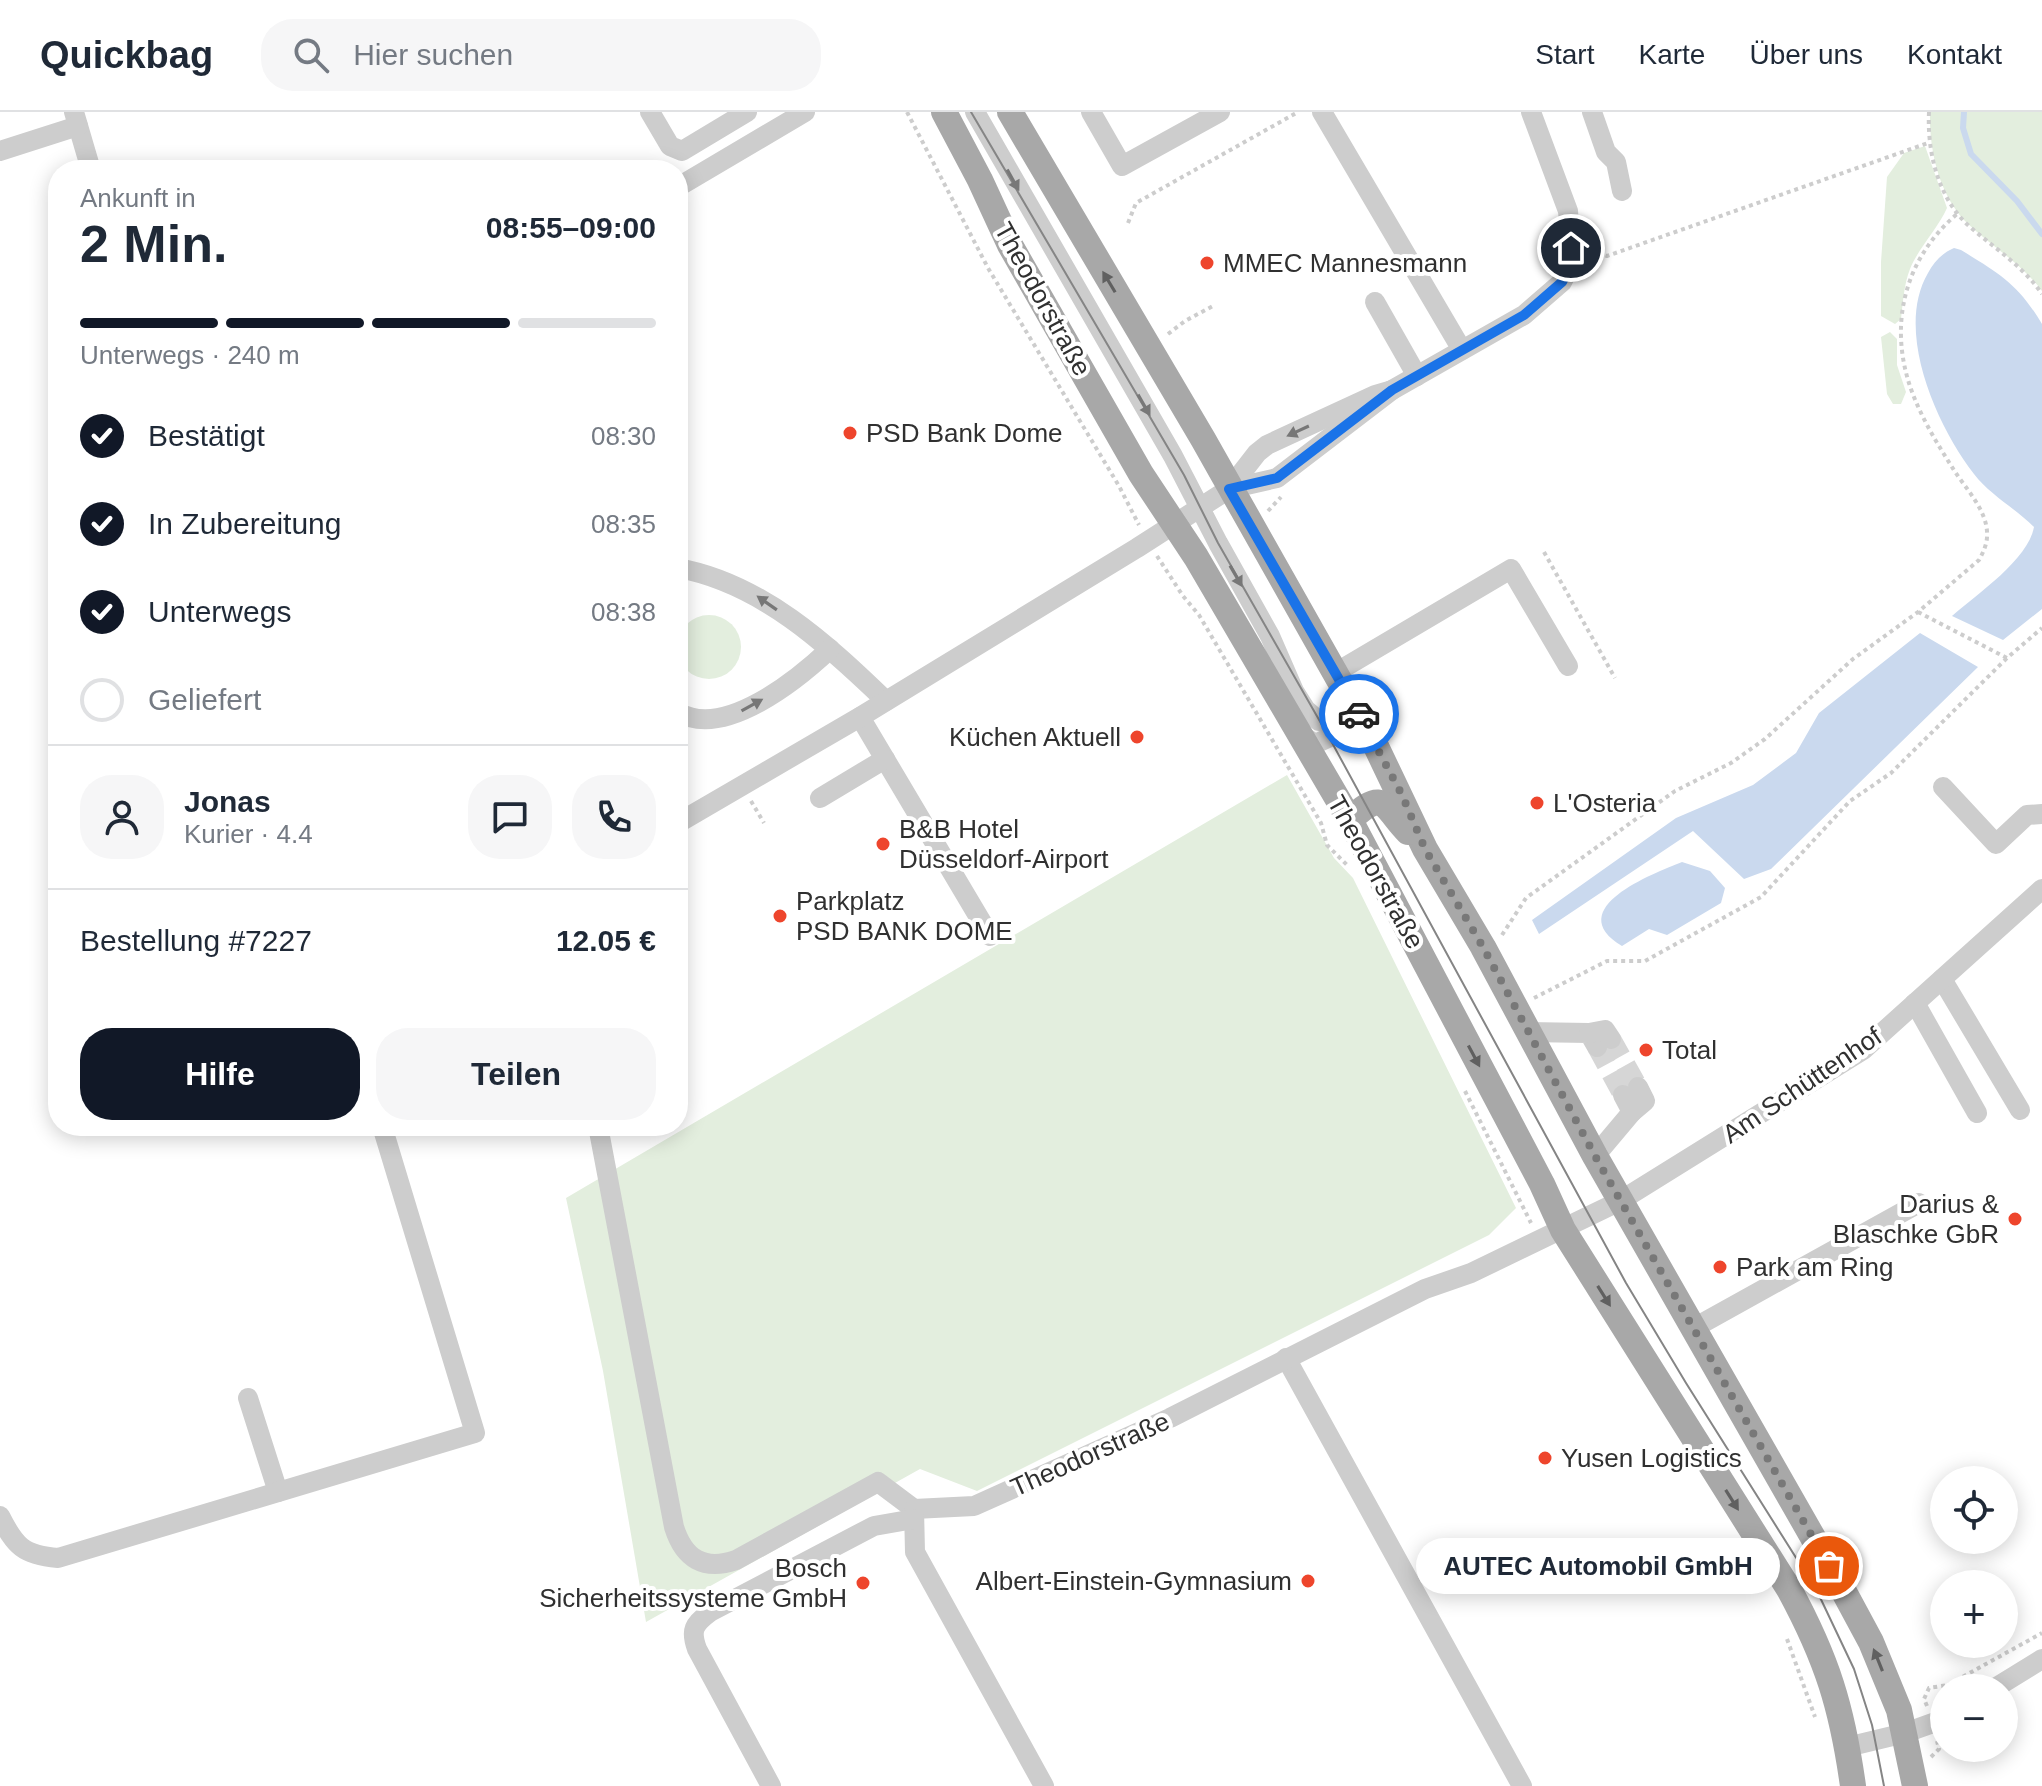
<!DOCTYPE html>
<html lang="de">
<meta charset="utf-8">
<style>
:root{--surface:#fff;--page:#f6f6f7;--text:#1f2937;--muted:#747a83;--line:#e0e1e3;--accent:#111827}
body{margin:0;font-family:Arial,sans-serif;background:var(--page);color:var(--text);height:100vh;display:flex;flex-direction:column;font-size:30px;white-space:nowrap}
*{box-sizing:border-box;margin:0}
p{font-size:26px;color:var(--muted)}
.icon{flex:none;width:44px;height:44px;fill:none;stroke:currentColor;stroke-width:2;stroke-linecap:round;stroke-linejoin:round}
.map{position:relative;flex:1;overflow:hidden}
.sheet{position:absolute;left:48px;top:48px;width:640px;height:976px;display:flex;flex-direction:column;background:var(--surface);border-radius:32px;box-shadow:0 4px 20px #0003}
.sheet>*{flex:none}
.controls{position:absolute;left:1930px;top:1354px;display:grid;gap:16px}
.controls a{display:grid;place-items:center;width:88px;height:88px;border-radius:50%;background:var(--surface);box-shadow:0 4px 20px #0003;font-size:40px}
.pin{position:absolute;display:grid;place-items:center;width:68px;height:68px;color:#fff;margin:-34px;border:4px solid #fff;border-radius:50%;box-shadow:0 2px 8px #0007}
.courier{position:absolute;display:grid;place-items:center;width:80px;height:80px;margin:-40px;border:6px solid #1a73e8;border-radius:50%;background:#fff;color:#222;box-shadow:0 2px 10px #0007}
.bubble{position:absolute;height:56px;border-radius:28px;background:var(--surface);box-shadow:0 4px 20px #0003;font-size:26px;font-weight:700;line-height:56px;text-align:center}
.summary em{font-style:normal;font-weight:700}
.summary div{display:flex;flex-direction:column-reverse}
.summary{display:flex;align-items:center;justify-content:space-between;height:136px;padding:0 32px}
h1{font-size:52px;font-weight:700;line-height:60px}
.bar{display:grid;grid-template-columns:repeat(4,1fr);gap:12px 8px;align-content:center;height:96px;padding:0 32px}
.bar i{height:10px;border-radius:6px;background:var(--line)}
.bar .on{background:var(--accent)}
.bar p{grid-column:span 4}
.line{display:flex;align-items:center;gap:20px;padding:0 32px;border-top:2px solid var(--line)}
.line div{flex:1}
.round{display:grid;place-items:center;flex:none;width:84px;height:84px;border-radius:32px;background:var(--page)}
ol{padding:0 32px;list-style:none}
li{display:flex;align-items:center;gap:24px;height:88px}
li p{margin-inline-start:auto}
li .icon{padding:8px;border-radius:50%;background:var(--accent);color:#fff;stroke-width:4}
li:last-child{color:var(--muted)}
li i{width:44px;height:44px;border:4px solid var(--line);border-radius:50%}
.primary-button{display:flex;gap:16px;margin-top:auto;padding:16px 32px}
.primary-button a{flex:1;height:92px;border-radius:32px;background:var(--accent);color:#fff;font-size:32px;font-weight:700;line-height:92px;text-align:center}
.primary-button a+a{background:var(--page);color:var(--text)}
header{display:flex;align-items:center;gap:48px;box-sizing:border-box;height:112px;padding:0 40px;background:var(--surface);border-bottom:2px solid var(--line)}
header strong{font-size:38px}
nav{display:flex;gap:44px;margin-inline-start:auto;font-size:28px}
.search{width:560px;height:72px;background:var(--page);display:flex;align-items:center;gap:20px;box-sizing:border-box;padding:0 28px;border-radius:32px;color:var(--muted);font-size:30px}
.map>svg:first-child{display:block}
</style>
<header>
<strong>Quickbag</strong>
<div class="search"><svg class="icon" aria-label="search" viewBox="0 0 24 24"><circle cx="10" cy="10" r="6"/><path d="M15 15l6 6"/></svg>Hier suchen</div>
<nav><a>Start</a><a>Karte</a><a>Über uns</a><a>Kontakt</a></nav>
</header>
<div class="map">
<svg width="2042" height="1674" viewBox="0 0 2042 1674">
<rect width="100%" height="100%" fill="#fff"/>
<g fill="#e3eede">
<path d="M1930 0H2042V179C2021 151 1992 135 1967 111 1939 83 1929 38 1930 0Z"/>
<path d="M1925 34 1947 96C1937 118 1919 135 1910 157 1904 172 1903 190 1901 207L1895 212 1881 204V150L1887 65 1904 41Z"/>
<path d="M1890 220 1897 227V253L1906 280 1901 292H1893L1887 282 1881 225Z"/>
<circle cx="709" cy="535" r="32"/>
<path d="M1287 663 1334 746 1353 766 1516 1096 1489 1123 977 1379 920 1357 646 1510 603 1259 566 1086Z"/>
</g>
<g fill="#cad9ee">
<path d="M1954 136 1961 138C2000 162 2018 172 2042 212V497L2003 528 1952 504C1977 482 2028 448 2034 415 2015 396 1990 383 1974 362 1937 314 1894 219 1928 161 1934 150 1942 141 1954 136Z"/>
<path d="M1920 521 1978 555 1771 757 1744 767 1693 719 1539 822 1532 808 1676 706 1753 673 1796 641 1819 601Z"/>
<path d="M1682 750 1710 759 1725 776 1721 791 1667 823 1649 817 1622 834C1561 797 1652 762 1682 750Z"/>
</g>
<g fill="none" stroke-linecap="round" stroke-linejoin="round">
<path stroke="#cad9ee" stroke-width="6" d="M1964 0 1963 16 1971 42 2017 89 2042 122"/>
<g stroke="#d6d6d6" stroke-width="20" stroke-dasharray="20 10" stroke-linecap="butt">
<path d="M1611 927 1638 975"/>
<path d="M1597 935 1623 983"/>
</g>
<g stroke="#cdcdcd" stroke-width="4" stroke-dasharray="4 4" stroke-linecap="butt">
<path d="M907 0 988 156 1119 374 1139 413"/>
<path d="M1929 0C1927 40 1938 86 1969 114 1994 136 2023 154 2042 182"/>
<path d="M1128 111 1136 91 1298 0"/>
<path d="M1590 140 1607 144 1928 31"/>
<path d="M1168 222 1185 209 1213 194"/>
<path d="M1268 399 1281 385"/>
<path d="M1544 440 1615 566"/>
<path d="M1157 444 1183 484 1199 503 1321 711 1327 733 1349 755"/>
<path d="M1918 500 2007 546"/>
<path d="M751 689 764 711"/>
<path d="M1502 823 1526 786 1675 679 1731 651 1765 627 1853 547 1918 500 1979 448C1984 439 1988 430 1987 419 1985 395 1964 375 1952 355 1938 333 1924 310 1914 285 1887 218 1902 149 1957 102"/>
<path d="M1534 886 1607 849H1645L1761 785 1850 689 1891 661 2007 546 2042 516"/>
<path d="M1465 979 1531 1111"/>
<path d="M1787 1527 1815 1605"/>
<path d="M1927 1594 1924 1587 1929 1576 1948 1573 2042 1521"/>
<path d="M1931 1645 1939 1637 1937 1629"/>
</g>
<g stroke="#cdcdcd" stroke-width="20">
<path d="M74 0 91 58"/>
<path d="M650 0 670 34 682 39 747 0"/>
<path d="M975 0 1173 344 1218 431 1270 524 1294 579 1306 598 1319 609 1342 613 1352 590"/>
<path d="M1091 0 1122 54 1220 0"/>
<path d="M1322 0 1462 238"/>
<path d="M1592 0 1606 40 1616 50 1622 79"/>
<path d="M0 39 78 14"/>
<path d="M678 75 805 0"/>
<path d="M1375 190 1417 264"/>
<path d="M1229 377 1277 366 1392 278 1524 203 1562 170 1567 160 1571 136 1568 99 1531 0"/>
<path d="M678 456C761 471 827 532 886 589"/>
<path d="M1335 561 1511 457 1568 554"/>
<path d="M678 600C724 628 798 567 830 537"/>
<path d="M860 605 990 824"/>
<path d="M1298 621 1315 632 1337 622 1342 613"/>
<path d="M1943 675 1996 732 2027 703 2042 702"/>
<path d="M820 686 885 647"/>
<path d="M678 711 860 605 1137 436 1229 377 1257 341 1267 333 1375 283 1392 278"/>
<path d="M1942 867 2020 998"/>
<path d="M1915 891 1977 1001"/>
<path d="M1527 920 1589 921 1597 935"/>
<path d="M1589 921 1605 918 1611 927"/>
<path d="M1632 1000 1645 989 1638 975"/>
<path d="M598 1014 674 1415C684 1447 704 1459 736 1448L878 1370 914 1397 915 1440 1044 1674"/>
<path d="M1595 1044 1632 1000 1623 983"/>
<path d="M1692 1217 1919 1091"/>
<path d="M1286 1246 1522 1674"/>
<path d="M248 1286 278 1380"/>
<path d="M914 1397 974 1394 1170 1306 1425 1177 1471 1161 1620 1089 1863 938 2042 777"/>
<path d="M0 1404C15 1434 23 1443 58 1446L475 1321 382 1014"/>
<path d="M1995 1576 2042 1547"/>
<path d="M1847 1635 1905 1621 1944 1607"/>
<path d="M771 1674 697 1537C690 1518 694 1512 710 1500L874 1414 914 1407"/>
</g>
<g stroke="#a8a8a8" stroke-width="26">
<path d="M944 0 980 68 1010 133 1141 362 1196 445 1350 708 1542 1072 1563 1118 1789 1477C1827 1547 1842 1595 1853 1674"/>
<path d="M1010 0 1203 327 1373 628 1425 737 1483 835 1595 1044 1843 1478 1871 1530 1899 1598 1915 1674"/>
<path d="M1350 708C1385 674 1384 696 1408 720"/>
</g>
<path stroke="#858585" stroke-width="2" d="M971 0 1184 363 1218 431 1330 627 1626 1171 1686 1271 1817 1479 1854 1557 1872 1613 1884 1674"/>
</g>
<defs><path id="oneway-solid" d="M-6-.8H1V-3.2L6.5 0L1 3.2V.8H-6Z" transform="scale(2)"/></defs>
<g fill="#777">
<use href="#oneway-solid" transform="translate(1013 68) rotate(61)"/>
<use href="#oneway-solid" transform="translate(1144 293) rotate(60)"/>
<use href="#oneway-solid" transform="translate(1298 319) rotate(155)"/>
<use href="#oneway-solid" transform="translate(1236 464) rotate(60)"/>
<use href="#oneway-solid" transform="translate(767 491) rotate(-145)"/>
<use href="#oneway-solid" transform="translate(752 593) rotate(-29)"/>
</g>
<g fill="#606060">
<use href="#oneway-solid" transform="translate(1109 170) rotate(-121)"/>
<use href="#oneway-solid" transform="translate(1474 944) rotate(62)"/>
<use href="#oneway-solid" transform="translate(1604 1184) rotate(58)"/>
<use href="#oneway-solid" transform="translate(1732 1388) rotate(58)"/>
<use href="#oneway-solid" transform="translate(1878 1548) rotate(-112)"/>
</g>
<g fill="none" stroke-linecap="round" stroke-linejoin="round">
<path stroke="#787878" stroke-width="8" stroke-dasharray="0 14.4" d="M1359 602 1402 683 1425 737 1483 835 1595 1044 1829 1454"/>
<path stroke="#1a73e8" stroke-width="10" d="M1359 602 1229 377 1277 366 1392 278 1524 203 1562 170 1567 160 1571 136"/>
</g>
<g fill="#ee452c" stroke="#fff" stroke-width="3">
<circle cx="1207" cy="151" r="8"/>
<circle cx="850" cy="321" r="8"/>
<circle cx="1137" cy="625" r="8"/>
<circle cx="1537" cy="691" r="8"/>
<circle cx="883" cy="732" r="8"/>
<circle cx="780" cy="804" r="8"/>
<circle cx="1646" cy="938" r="8"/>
<circle cx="2015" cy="1107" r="8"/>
<circle cx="1720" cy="1155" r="8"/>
<circle cx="1545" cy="1346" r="8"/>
<circle cx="1308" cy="1469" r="8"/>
<circle cx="863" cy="1471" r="8"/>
</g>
<g text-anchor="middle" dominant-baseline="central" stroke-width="8" stroke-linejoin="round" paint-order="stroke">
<g font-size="26" fill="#303030" stroke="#fff" text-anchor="start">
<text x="1223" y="151">MMEC Mannesmann</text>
<text x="866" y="321">PSD Bank Dome</text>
<text x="1121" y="625" text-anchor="end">Küchen Aktuell</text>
<text x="1553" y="691">L'Osteria</text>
<text x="899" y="717">B&amp;B Hotel<tspan x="899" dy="30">Düsseldorf-Airport</tspan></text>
<text x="796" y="789">Parkplatz<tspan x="796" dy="30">PSD BANK DOME</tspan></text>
<text x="1662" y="938">Total</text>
<text x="1999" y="1092" text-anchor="end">Darius &amp;<tspan x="1999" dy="30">Blaschke GbR</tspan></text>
<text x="1736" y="1155">Park am Ring</text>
<text x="1561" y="1346">Yusen Logistics</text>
<text x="847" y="1456" text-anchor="end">Bosch<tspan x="847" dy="30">Sicherheitssysteme GmbH</tspan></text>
<text x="1292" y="1469" text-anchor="end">Albert-Einstein-Gymnasium</text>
</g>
<g font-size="26" fill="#303030" stroke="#fff">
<text transform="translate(1043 187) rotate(61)">Theodorstraße</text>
<text transform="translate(1376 760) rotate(61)">Theodorstraße</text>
<text transform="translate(1802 973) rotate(-34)">Am Schüttenhof</text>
<text transform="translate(1090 1342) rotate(-24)">Theodorstraße</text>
</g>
</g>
</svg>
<div class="controls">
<a><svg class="icon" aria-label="locate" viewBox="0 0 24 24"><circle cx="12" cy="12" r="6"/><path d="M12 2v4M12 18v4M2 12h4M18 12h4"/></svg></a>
<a>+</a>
<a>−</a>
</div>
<div class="pin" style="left:1829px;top:1454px;background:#ea580c"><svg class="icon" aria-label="bag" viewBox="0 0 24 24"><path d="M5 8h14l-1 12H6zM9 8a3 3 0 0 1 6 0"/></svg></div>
<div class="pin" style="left:1571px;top:136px;background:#1f2937"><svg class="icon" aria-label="home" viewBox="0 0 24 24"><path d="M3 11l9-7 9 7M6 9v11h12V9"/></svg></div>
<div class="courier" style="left:1359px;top:602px"><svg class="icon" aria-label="car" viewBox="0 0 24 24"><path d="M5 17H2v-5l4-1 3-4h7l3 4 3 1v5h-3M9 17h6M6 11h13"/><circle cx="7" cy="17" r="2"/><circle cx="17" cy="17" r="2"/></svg></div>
<div class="bubble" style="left:1416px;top:1426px;width:364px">AUTEC Automobil GmbH</div>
<section class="sheet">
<div class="summary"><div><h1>2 Min.</h1><p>Ankunft in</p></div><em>08:55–09:00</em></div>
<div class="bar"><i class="on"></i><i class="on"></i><i class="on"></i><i></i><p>Unterwegs · 240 m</p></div>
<ol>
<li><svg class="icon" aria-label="check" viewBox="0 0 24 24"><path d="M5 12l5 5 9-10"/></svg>Bestätigt<p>08:30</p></li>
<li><svg class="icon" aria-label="check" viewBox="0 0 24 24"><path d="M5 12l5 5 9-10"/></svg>In Zubereitung<p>08:35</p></li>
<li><svg class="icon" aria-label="check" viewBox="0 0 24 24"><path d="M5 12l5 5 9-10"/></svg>Unterwegs<p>08:38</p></li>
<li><i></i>Geliefert</li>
</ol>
<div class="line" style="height:144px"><a class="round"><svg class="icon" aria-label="person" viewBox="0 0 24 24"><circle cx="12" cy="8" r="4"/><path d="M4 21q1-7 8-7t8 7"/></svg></a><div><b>Jonas</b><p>Kurier · 4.4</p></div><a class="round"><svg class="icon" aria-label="chat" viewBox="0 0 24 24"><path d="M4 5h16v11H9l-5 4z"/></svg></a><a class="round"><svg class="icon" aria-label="phone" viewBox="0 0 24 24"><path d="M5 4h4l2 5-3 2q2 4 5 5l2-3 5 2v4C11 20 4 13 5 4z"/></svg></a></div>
<div class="line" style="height:104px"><div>Bestellung #7227</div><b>12.05 €</b></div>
<div class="primary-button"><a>Hilfe</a><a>Teilen</a></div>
</section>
</div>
